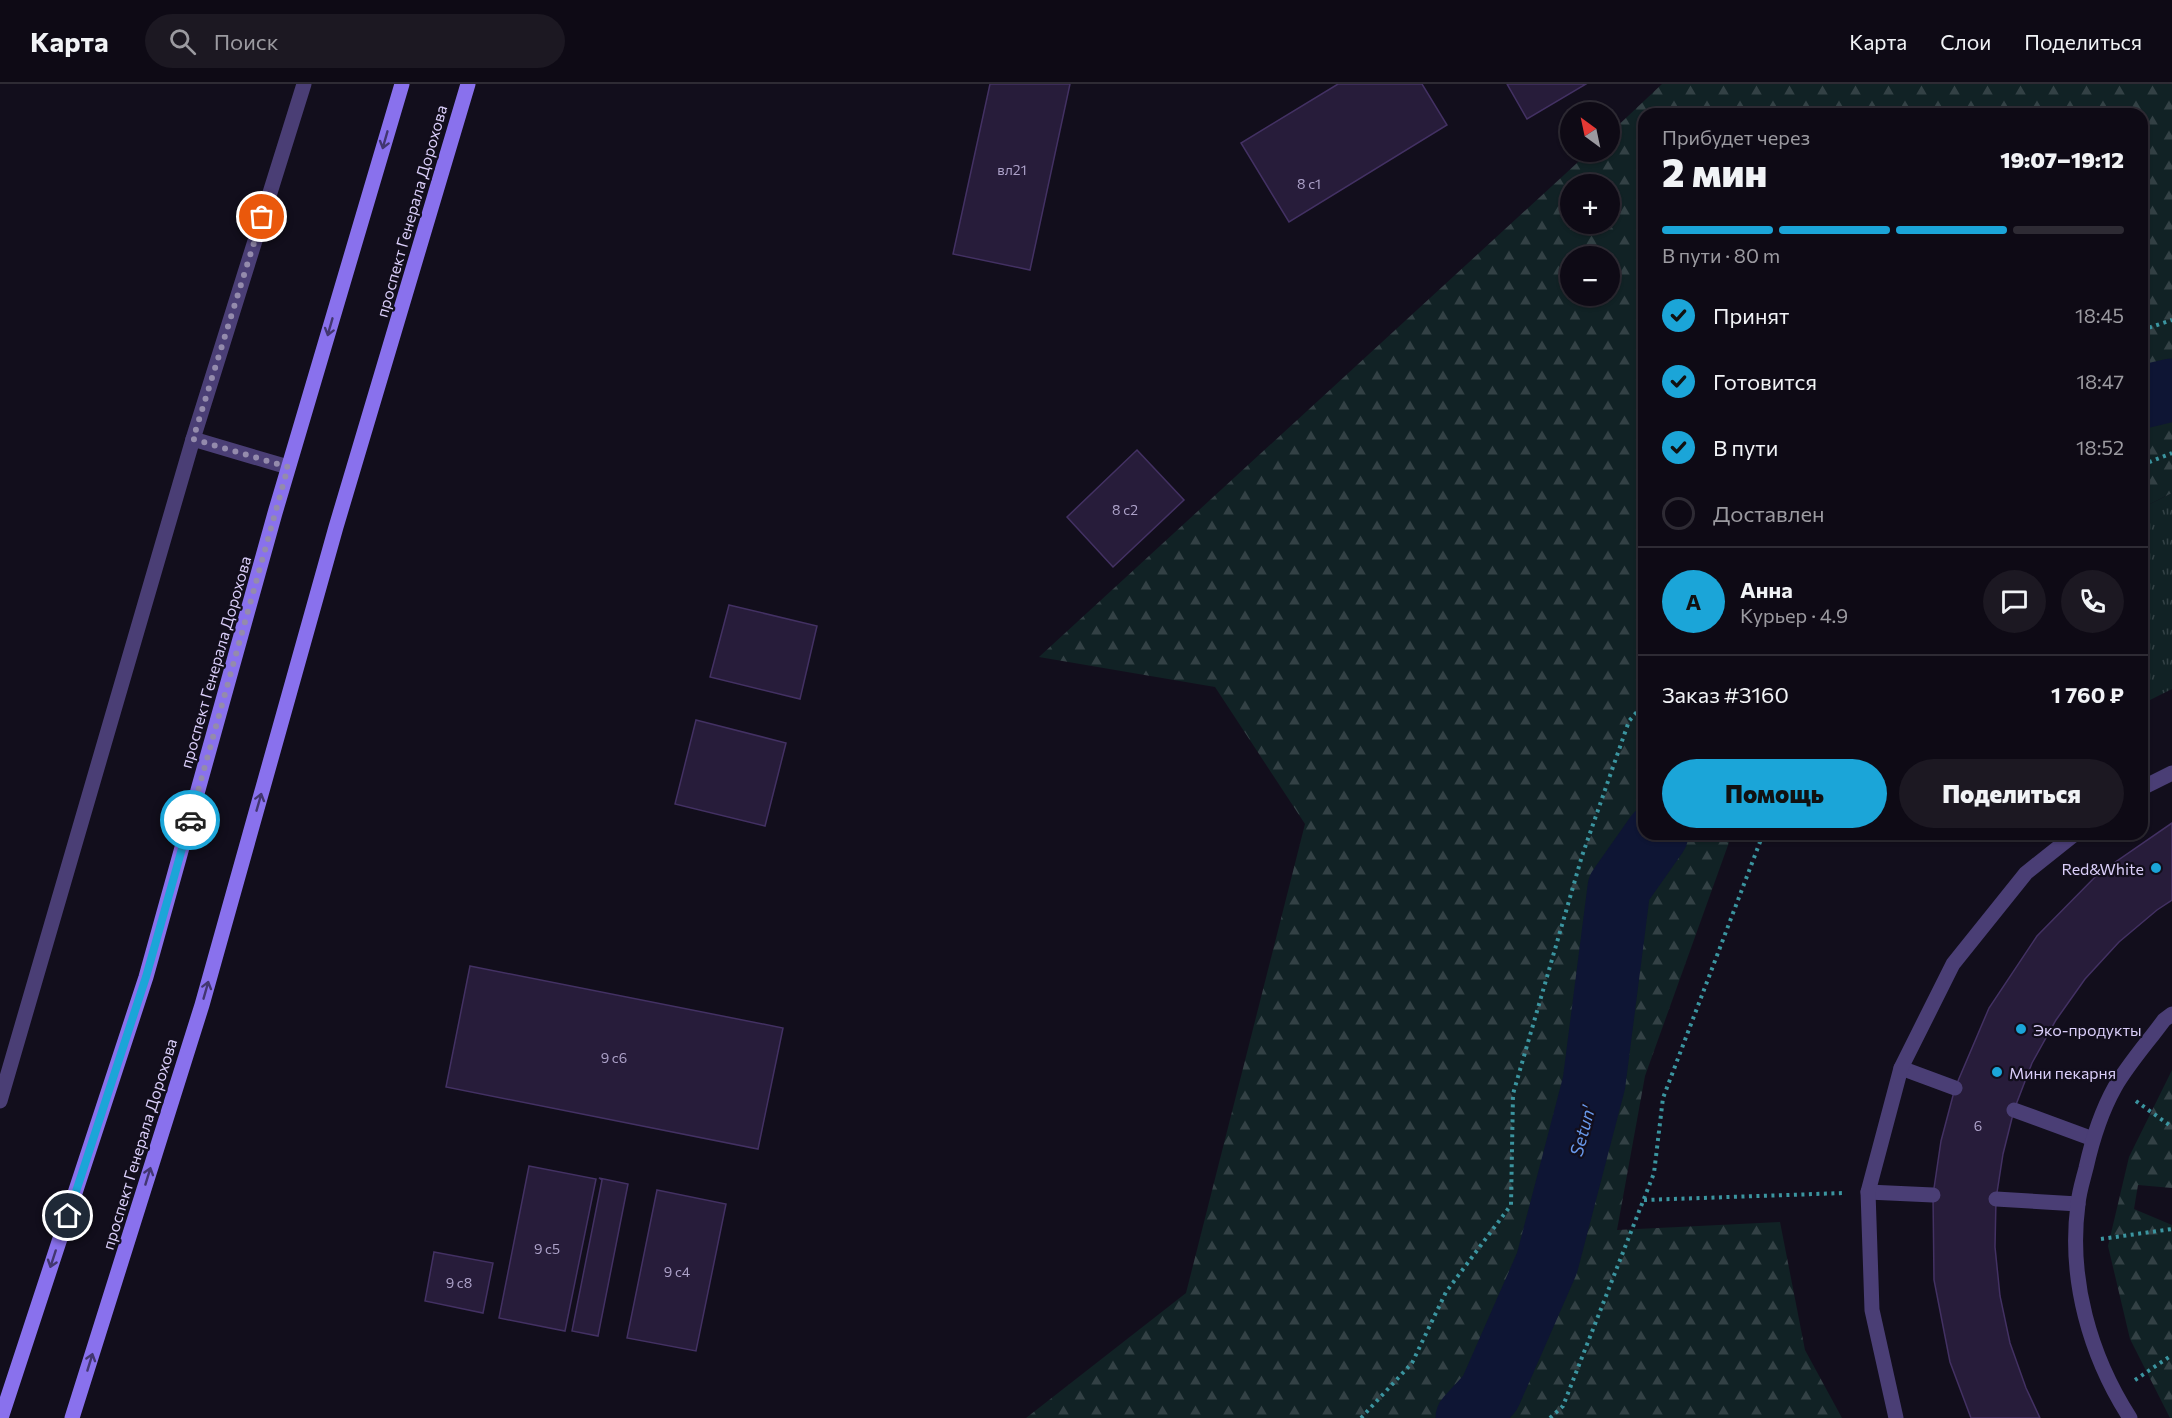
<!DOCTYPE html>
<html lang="ru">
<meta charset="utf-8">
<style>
:root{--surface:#0e0a15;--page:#1c1822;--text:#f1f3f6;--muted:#9b9aa0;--line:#2e2b34;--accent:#1ba5d8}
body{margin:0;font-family:Commissioner,sans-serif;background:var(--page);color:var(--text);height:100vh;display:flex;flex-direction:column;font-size:22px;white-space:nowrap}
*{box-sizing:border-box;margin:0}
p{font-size:20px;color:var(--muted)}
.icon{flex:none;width:33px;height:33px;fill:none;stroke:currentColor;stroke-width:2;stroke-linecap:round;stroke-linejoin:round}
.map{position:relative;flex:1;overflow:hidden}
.drawer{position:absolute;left:1638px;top:24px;width:510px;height:732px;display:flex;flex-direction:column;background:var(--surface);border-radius:18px;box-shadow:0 2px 4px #0004,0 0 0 2px var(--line)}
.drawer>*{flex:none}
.needle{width:39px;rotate:327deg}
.buttons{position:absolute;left:1560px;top:18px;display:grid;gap:12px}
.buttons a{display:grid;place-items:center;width:60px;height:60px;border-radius:50%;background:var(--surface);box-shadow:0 2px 4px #0004,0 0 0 2px var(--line);font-size:30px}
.pin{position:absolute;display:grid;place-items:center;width:51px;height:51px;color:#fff;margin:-26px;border:3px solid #fff;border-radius:50%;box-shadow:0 2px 6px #0007}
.courier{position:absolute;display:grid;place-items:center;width:60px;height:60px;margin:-30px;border:4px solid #1ba5d8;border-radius:50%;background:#fff;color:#222;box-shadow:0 2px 8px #0007}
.head em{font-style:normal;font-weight:800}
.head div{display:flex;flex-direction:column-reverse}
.head{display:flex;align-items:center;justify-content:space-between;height:102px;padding:0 24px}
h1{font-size:39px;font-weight:800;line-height:45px}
.bar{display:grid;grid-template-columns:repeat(4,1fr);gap:9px 6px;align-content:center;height:72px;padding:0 24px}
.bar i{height:8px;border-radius:4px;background:var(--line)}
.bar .on{background:var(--accent)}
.bar p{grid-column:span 4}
.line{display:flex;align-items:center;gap:15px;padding:0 24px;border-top:2px solid var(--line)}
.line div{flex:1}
.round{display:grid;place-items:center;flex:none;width:63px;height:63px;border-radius:32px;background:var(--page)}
ol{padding:0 24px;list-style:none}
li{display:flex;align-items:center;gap:18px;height:66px}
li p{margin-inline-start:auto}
li .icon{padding:6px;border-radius:50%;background:var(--accent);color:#111;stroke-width:4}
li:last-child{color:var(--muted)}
li i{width:33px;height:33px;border:3px solid var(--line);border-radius:50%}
.primary-button{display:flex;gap:12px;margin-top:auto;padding:12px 24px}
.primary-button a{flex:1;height:69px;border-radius:36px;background:var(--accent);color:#111;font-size:24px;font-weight:800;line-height:69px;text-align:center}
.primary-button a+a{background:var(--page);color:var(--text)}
header{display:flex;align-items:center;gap:36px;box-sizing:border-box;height:84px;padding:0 30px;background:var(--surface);border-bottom:2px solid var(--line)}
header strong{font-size:28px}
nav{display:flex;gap:33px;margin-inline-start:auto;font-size:21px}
.search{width:420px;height:54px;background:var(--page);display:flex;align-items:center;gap:15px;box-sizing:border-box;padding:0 21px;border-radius:33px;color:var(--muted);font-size:22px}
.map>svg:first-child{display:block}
</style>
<header>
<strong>Карта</strong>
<div class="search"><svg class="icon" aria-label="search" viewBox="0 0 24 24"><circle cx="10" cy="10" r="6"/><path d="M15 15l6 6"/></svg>Поиск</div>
<nav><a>Карта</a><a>Слои</a><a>Поделиться</a></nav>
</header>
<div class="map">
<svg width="2172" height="1334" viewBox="0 0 2172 1334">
<defs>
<pattern id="grass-tufts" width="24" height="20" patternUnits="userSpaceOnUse" patternTransform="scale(1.5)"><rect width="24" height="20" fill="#112225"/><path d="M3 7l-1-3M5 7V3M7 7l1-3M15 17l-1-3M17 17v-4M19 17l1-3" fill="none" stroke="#334145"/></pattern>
<pattern id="forest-firs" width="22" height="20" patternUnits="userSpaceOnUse" patternTransform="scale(1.5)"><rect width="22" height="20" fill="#112225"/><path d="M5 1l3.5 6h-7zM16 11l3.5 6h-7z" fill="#334145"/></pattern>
</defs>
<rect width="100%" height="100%" fill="#120e1c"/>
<path fill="url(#grass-tufts)" d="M2172 409V605L2142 620V424Z"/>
<g fill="url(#forest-firs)" fill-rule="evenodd">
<path d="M1662 0H2172V409L2142 424V30H1644V750H1732L1645 992 1617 1146 1780 1138 1805 1266 1842 1334H1026L1186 1209 1305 740 1215 603 1039 573 1589 68H1610V49ZM1570 100H1610V140H1570ZM1570 172H1610V212H1570Z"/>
<path d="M2172 986V1104L2138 1101 2134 1125 2172 1141V1334H2170L2130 1255 2108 1162 2129 1073Z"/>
</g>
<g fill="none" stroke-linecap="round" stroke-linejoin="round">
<g stroke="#0e1534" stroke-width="63">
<path d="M2142 313 2172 306"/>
<path d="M1467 1334 1490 1309 1547 1179 1594 999 1619 804 1657 750"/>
</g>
</g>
<g fill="#271c3a" stroke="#433163" stroke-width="1.5">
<path d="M990 0H1070L1030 186 953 170Z"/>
<path d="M1338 0H1422L1447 41 1289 138 1241 59Z"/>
<path d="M1507 0H1586L1527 35Z"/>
<path d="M1137 366 1184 416 1113 483 1067 433Z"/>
<path d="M729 521 817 542 800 615 710 593Z"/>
<path d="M696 636 786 659 765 742 675 720Z"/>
<path d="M2172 739V816L2157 826 2119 858 2085 895 2056 936 2032 979 2014 1026 2003 1070 1996 1115 1995 1163 2000 1212 2010 1259 2026 1304 2040 1334H1971L1950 1278 1934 1196 1933 1111 1941 1057 1955 1004 1989 924 2037 852 2098 790Z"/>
<path d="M470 882 783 944 758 1065 446 1003Z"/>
<path d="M529 1082 596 1095 565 1247 499 1234Z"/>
<path d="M599 1094 628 1100 598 1252 572 1247 602 1096Z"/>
<path d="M657 1106 726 1120 696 1267 627 1254Z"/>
<path d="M434 1168 493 1179 483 1229 425 1217Z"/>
</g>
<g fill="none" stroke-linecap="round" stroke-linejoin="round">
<g stroke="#3b95a0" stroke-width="4" stroke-dasharray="3 4.5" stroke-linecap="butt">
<path d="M2142 246 2172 236"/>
<path d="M2142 381 2172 369"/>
<path d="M2136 1017 2172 1043"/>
<path d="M1644 1116 1844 1109"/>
<path d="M2101 1155 2172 1145"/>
<path d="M2135 1296 2172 1271"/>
<path d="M1361 1334 1412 1279 1446 1208 1511 1121 1513 1010 1582 772 1629 637 1644 620"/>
<path d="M1550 1334 1563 1322 1654 1089 1663 1014 1763 750"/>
</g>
<g stroke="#4a3e75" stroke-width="15">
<path d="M193 355 304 0"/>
<path d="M2142 704 2172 689"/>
<path d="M1901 984 1955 1004"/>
<path d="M0 1017 193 355 288 383"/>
<path d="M2014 1026 2093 1055"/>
<path d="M1868 1108 1933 1111"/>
<path d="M1996 1115 2078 1120"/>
<path d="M1896 1334 1872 1226 1868 1108 1901 984 1953 880 2026 789 2075 750"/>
<path d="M2130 1334C2090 1272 2068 1195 2078 1120 2079 1108 2083 1096 2086 1084 2092 1057 2101 1028 2115 1003 2129 979 2148 958 2164 936L2172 930"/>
</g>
<g stroke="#8971ed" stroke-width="15">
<path d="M1 1334 146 893 275 429 402 0"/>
<path d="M72 1334 202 921 336 443 468 0"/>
</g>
</g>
<defs><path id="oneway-shaft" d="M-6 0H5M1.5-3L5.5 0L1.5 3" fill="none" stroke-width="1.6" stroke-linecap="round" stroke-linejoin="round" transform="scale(1.5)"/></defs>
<g stroke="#423670">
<use href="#oneway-shaft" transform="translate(385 56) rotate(106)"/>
<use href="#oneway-shaft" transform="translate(330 243) rotate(106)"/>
<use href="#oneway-shaft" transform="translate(259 718) rotate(-74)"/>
<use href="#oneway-shaft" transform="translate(206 906) rotate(-74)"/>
<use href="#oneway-shaft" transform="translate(148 1092) rotate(-73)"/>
<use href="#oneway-shaft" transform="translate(53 1175) rotate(108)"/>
<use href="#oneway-shaft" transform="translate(90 1278) rotate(-73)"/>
</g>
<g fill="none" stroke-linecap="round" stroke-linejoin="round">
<path stroke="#948bac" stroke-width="6" stroke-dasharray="0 10.8" d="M190 736 288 383 193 355 262 133"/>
<path stroke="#1ba5d8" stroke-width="8" d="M68 1132 146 893 190 736"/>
</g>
<g fill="#1ba5d8" stroke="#120e1c" stroke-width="2">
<circle cx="2156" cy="784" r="6"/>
<circle cx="2021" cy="945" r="6"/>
<circle cx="1997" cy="988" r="6"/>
</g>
<g text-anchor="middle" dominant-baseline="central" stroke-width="4.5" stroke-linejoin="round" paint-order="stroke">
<g font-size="14" fill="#ada2c9">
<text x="1012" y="85">вл21</text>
<text x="1309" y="99">8 с1</text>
<text x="1125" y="425">8 с2</text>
<text x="614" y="973">9 с6</text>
<text x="1978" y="1041">6</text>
<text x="547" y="1164">9 с5</text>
<text x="677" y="1187">9 с4</text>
<text x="459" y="1198">9 с8</text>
</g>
<g font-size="16" fill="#dacef9" stroke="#120e1c">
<text transform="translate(411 127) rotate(-74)">проспект Генерала Дорохова</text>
<text transform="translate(215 578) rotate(-74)">проспект Генерала Дорохова</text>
<text transform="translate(139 1060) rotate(-73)">проспект Генерала Дорохова</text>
</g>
<g font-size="16" fill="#dacef9" stroke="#120e1c" text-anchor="start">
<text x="2144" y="784" text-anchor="end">Red&amp;White</text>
<text x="2033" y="945">Эко-продукты</text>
<text x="2009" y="988">Мини пекарня</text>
</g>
<g font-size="18" font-style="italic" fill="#6999ec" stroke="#120e1c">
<text transform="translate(1582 1047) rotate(-75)">Setun'</text>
</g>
</g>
</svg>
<div class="buttons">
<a><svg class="needle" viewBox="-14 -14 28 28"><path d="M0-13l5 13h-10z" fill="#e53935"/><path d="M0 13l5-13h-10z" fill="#9b9aa0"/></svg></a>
<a>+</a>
<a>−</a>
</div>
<div class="pin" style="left:262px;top:133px;background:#ea580c"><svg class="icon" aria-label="bag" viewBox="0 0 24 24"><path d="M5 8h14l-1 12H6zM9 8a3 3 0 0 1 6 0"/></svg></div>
<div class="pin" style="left:68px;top:1132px;background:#1f2937"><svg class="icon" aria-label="home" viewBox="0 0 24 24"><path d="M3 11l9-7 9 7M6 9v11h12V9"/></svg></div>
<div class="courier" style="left:190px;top:736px"><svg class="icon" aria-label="car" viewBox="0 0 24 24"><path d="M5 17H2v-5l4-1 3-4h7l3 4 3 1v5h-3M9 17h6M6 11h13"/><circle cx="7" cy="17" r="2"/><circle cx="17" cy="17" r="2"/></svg></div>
<section class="drawer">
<div class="head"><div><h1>2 мин</h1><p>Прибудет через</p></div><em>19:07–19:12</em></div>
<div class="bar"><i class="on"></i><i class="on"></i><i class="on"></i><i></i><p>В пути · 80 m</p></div>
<ol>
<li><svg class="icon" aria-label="check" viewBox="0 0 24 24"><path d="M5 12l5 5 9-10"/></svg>Принят<p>18:45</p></li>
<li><svg class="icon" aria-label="check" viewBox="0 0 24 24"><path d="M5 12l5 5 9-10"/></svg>Готовится<p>18:47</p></li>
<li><svg class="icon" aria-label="check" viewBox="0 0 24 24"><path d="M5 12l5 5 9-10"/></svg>В пути<p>18:52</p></li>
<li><i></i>Доставлен</li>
</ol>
<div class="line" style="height:108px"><b class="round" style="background:var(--accent);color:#111">А</b><div><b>Анна</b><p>Курьер · 4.9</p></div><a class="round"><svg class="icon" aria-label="chat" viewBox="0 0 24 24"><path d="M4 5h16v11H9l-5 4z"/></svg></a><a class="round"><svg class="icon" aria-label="phone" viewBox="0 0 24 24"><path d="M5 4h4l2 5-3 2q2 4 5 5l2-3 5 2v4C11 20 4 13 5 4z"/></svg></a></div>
<div class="line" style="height:78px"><div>Заказ #3160</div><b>1 760 ₽</b></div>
<div class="primary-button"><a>Помощь</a><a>Поделиться</a></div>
</section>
</div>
